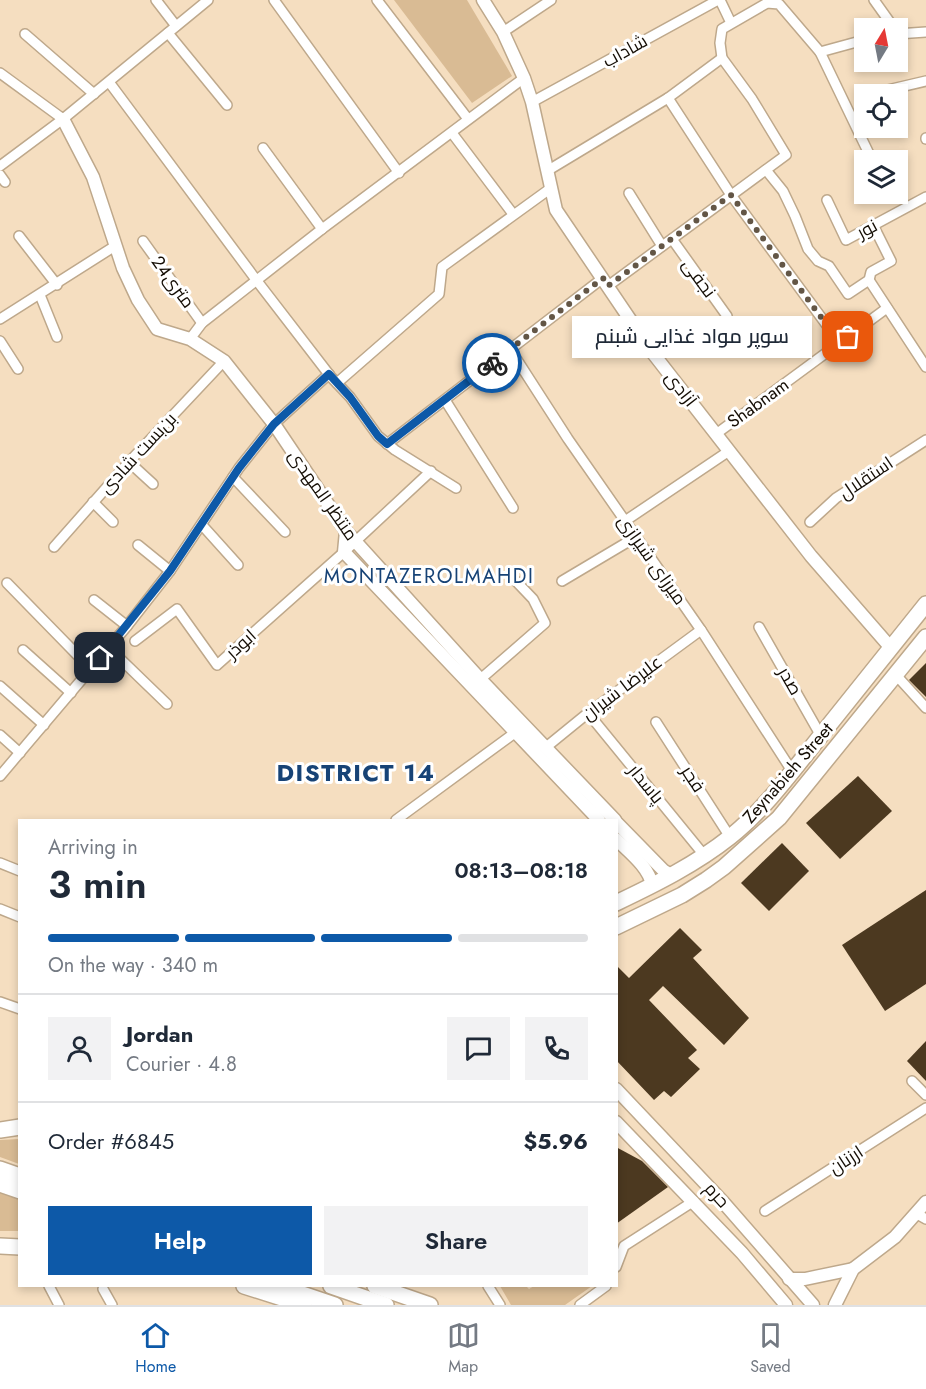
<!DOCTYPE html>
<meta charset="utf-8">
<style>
:root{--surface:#fff;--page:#f2f2f3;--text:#1f2937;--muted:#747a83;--line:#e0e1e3;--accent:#0d59a8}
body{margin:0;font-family:Jost,Cairo,sans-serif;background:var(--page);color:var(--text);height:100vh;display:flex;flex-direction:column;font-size:22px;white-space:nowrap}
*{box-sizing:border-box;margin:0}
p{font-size:20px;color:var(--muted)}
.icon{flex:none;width:33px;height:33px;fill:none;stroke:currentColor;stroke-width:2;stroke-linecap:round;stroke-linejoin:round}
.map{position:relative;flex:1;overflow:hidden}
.sheet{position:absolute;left:18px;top:819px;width:600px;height:468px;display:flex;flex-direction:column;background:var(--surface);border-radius:0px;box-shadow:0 3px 9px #0003}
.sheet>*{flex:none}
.needle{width:39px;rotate:10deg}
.controls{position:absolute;left:854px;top:18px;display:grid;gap:12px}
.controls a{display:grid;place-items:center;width:54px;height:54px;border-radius:0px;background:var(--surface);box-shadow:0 3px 9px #0003;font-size:30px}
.pin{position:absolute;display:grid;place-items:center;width:51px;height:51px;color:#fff;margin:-26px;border-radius:12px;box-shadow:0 3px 9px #0006}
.courier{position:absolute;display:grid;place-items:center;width:60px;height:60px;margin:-30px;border:4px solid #0d59a8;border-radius:50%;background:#fff;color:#222;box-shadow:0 2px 8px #0007}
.bubble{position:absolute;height:42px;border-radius:0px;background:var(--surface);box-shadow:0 3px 9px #0003;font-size:20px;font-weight:600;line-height:42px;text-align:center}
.head em{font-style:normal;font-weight:600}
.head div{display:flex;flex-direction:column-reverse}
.head{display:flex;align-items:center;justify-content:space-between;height:102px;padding:0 30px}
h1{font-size:39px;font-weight:600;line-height:45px}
.bar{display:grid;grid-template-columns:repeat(4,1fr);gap:9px 6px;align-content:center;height:72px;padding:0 30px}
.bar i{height:8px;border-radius:4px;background:var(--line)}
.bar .selected{background:var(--accent)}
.bar p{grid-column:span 4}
.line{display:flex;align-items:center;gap:15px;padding:0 30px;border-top:2px solid var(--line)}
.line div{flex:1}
.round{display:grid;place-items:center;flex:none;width:63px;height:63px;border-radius:0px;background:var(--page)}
.primary-button{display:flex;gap:12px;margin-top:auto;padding:12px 30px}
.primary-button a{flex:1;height:69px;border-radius:0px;background:var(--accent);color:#fff;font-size:24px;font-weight:600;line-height:69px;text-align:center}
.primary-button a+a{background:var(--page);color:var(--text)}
.tabs{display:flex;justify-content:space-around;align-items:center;height:84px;border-top:2px solid var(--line);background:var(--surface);font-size:16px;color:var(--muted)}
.tabs a{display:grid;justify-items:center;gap:3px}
.tabs .selected{color:var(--accent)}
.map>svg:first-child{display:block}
</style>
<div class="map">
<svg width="926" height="1305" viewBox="0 0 926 1305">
<rect width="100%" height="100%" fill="#f5dec0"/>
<g fill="#d9bb94">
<path d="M394 0H467L512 76 472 103Z"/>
<path d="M19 1139V1164L0 1157V1140Z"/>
<path d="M0 1188 19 1195 20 1231H0Z"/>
<path d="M500 1286H526L529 1289 534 1286H592L565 1305H511Z"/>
</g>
<g fill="#4c3920">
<path d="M926 663V697L909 680Z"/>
<path d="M858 776 892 811 840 859 806 823Z"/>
<path d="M782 843 809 871 769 911 741 883Z"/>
<path d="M926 890V984L885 1011 842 945Z"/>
<path d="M680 928 702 950 693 958 749 1018 724 1045 663 986 649 1000 697 1050 688 1058 700 1069 671 1097 664 1091 654 1100 616 1060V965L629 978Z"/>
<path d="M926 1041V1081L907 1061Z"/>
<path d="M616 1147 642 1161 668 1187 616 1224Z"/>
</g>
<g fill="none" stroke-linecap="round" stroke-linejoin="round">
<defs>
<g id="minor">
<path d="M156 0 176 26"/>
<path d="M274 0 399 173"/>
<path d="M377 0 468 119"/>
<path d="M720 0 731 23"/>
<path d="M874 0 894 28"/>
<path d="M503 32 551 0"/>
<path d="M168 33 227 105"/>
<path d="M25 34 94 94"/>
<path d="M897 34 926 32"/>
<path d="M820 52 872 160"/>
<path d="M0 73 63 119"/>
<path d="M109 82 257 281 331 377 350 397 378 436 395 450 456 488"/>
<path d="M879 92 926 81"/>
<path d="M668 98 731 195 840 343"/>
<path d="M532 102 718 0"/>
<path d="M452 133 513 214"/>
<path d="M926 138V139"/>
<path d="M263 148 322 229"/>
<path d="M0 166 63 119 208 0"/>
<path d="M766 170 783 191 795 216 808 249 818 261 829 266 848 294 869 280 871 272 891 261 873 225"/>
<path d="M547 171 668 98 722 58"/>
<path d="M0 175 5 182"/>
<path d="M629 193 662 246"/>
<path d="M827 200 846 240 926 197"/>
<path d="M19 236 57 285"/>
<path d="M672 239 727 316"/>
<path d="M143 241 202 323"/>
<path d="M869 280 926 367"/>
<path d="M608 286 786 155 752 99 722 58 720 43 722 29 767 3 779 4 820 52 864 40"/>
<path d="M40 295 57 337"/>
<path d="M0 319 115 246"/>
<path d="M190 339 202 323 322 229 524 78"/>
<path d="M0 341 18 369"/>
<path d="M510 349 568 439 701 630 792 771"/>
<path d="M337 383 439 294 442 267 551 188"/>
<path d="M445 400 513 508"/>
<path d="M716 434 887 308"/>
<path d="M387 444 603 278"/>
<path d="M129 462 153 484"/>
<path d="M233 477 285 532"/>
<path d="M93 502 113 522"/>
<path d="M625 521 729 451"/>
<path d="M810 522 836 498 926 440"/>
<path d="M202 525 238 565"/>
<path d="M138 545 170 571"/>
<path d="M54 547 129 462 224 361"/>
<path d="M562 581 636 537"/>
<path d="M7 583 91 669"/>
<path d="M94 600 127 626"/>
<path d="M759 627 821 736"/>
<path d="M135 641 177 609 217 665 344 552 431 471"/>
<path d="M109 648 167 704"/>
<path d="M23 650 71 693"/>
<path d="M896 675 926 708"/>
<path d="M476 683 545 623 533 599 511 576"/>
<path d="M0 686 44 725"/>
<path d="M588 713 704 855"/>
<path d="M656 722 730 837"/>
<path d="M0 735 20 753"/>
<path d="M545 748 588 713 701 630"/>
<path d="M0 776 127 626 170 571 239 468 274 424 329 374"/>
<path d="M396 820 520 729"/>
<path d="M0 863 20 871"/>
<path d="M0 909 20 917"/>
<path d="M0 1002 20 1009"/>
<path d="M912 1081 926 1095"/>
<path d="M765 1211 926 1108"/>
<path d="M917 1214 926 1219"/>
<path d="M616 1267 624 1246 694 1201"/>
<path d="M49 1286 59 1305"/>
<path d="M488 1286 500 1305"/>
<path d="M103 1289 112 1305"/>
<path d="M580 1305 606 1286"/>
</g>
<g id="tertiary">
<path d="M483 0 503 32 524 78 532 102 556 210 652 352 811 556 891 648"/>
<path d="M63 119 93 177 123 268 138 300 157 329 190 339 224 361 274 424 346 531 480 679 615 820"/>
<path d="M346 531 344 552 599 820"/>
<path d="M616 822 663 870 671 875"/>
<path d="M616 839C629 852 649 867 652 885"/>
<path d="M616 1089 723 1202 813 1305"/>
<path d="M616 1122 742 1253 786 1305"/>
<path d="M789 1279H805L853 1269"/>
<path d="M835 1305 853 1269 895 1237 926 1202"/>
</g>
<g id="primary">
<path d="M616 903C656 884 696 864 730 837 764 810 791 773 818 739 854 694 890 649 926 604"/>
<path d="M616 927 682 895 706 880 724 867 779 818 926 637"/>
<path d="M0 1130 20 1127"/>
<path d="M0 1169 20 1176"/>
<path d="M0 1184 20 1191"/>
<path d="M0 1246 20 1247"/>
<path d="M244 1286 304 1305"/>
<path d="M279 1286 335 1305"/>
<path d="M331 1286 386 1305"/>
<path d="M375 1286 430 1305"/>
</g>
</defs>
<use href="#minor" stroke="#bea88b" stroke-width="12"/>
<use href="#tertiary" stroke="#bea88b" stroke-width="15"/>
<use href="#primary" stroke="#bea88b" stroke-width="18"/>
<use href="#minor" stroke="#fff" stroke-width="9"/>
<use href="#tertiary" stroke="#fff" stroke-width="12"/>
<use href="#primary" stroke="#fff" stroke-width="15"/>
</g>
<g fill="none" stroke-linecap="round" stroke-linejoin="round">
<path stroke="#635646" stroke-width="6" stroke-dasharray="0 10.8" d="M492 363 603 278 608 286 731 195 840 343 848 337"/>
<path stroke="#0d59a8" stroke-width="8" d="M100 658 170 571 239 468 274 424 329 374 350 397 378 436 387 444 492 363"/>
</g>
<g text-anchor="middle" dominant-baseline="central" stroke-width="6" stroke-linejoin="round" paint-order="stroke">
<g font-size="18" fill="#140d04" stroke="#fff">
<text transform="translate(625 51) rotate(-29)">شاداب</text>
<text transform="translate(867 229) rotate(-28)">نور</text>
<text transform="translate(699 278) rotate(54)">نجفی</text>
<text transform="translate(173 282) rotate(54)">24متری</text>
<text transform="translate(681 389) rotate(52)">آزادی</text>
<text transform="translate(758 403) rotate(-36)">Shabnam</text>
<text transform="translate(138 453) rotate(-47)">بن‌بست شادی</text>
<text transform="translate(866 478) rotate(-34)">استقلال</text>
<text transform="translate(323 495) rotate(55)">منتظر المهدی</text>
<text transform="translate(652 560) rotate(55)">میرزای شیرازی</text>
<text transform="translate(241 644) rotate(-42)">ابوذر</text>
<text transform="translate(790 681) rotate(60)">صدر</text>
<text transform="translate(622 688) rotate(-37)">علیرضا شیران</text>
<text transform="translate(788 773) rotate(-49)">Zeynabieh Street</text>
<text transform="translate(693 779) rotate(57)">فجر</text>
<text transform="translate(646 784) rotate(51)">پاسدار</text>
<text transform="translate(846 1160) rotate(-33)">ارزنان</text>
<text transform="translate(717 1195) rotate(48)">حرم</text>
</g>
<g font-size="20" letter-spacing="1.5" fill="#174376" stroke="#fff">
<text x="429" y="576">MONTAZEROLMAHDI</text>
</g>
<g font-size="24" font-weight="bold" letter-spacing="1.5" fill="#174376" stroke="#fff">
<text x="356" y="772">DISTRICT 14</text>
</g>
</g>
</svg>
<div class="controls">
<a><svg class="needle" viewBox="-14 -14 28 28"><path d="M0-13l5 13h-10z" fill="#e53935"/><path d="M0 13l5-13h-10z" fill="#747a83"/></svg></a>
<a><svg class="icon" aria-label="locate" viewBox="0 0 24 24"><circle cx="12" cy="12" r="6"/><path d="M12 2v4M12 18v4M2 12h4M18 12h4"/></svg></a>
<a><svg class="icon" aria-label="layers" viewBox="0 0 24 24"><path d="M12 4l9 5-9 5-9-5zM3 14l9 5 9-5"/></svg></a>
</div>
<div class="pin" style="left:848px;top:337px;background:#ea580c"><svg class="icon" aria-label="bag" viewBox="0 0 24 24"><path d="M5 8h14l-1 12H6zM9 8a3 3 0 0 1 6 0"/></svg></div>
<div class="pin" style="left:100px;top:658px;background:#1f2937"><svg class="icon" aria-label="home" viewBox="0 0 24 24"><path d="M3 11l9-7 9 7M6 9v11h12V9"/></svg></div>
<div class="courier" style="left:492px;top:363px"><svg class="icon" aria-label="bike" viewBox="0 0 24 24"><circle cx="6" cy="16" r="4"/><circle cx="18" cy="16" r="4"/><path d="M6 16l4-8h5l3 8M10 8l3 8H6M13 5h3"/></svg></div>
<div class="bubble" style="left:572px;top:316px;width:240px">سوپر مواد غذایی شبنم</div>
<section class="sheet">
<div class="head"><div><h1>3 min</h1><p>Arriving in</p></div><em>08:13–08:18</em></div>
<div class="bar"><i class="selected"></i><i class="selected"></i><i class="selected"></i><i></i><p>On the way · 340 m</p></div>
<div class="line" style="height:108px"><a class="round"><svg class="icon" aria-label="person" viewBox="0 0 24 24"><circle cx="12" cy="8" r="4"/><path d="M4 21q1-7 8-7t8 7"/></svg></a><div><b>Jordan</b><p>Courier · 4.8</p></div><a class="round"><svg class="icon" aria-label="chat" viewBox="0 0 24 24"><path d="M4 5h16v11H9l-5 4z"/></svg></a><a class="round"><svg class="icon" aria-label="phone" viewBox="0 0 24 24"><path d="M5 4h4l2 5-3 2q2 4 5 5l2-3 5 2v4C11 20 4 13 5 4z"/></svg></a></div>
<div class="line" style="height:78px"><div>Order #6845</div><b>$5.96</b></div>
<div class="primary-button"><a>Help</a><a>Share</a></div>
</section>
</div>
<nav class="tabs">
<a class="selected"><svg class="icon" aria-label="home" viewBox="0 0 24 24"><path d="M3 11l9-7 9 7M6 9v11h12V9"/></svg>Home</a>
<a><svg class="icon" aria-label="map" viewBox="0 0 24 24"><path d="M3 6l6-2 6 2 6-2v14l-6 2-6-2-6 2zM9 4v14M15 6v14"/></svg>Map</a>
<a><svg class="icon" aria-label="saved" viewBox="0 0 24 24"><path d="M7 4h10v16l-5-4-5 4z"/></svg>Saved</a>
</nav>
